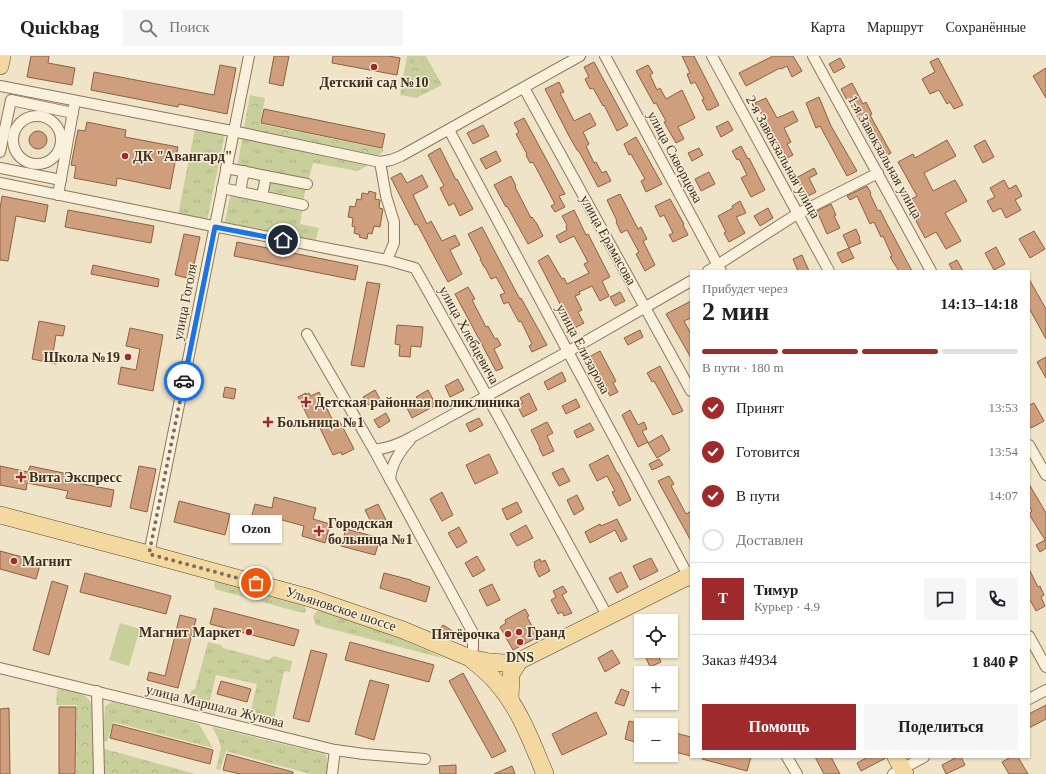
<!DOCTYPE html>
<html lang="ru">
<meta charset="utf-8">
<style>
:root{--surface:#fff;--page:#f6f6f6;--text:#202124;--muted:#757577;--line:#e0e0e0;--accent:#9e2a2b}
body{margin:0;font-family:"Times New Roman",serif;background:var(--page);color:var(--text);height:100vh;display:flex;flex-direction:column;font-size:15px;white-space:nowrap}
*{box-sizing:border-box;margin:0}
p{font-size:13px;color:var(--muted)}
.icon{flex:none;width:22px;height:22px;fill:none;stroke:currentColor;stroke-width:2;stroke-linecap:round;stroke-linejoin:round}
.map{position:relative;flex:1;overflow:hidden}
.side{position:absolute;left:690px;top:214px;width:340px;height:488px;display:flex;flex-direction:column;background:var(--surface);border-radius:0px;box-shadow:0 1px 3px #0004}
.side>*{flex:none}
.controls{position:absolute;left:634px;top:558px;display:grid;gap:8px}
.controls a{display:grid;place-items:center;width:44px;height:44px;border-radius:0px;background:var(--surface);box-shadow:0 1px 3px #0004;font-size:20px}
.pin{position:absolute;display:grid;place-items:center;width:34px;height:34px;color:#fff;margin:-17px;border:2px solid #fff;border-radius:50%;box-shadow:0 1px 4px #0007}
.courier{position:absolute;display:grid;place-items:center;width:40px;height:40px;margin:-20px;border:3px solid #1a73e8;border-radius:50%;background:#fff;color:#222;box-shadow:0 1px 5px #0007}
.bubble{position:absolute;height:28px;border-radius:0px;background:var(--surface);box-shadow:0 1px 3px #0004;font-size:13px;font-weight:600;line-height:28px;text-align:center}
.head em{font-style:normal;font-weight:600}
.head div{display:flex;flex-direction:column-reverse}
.head{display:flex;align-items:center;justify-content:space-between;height:68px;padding:0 12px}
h1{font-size:26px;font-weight:600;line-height:30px}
.bar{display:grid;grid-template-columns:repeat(4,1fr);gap:6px 4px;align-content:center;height:48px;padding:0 12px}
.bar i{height:5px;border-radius:3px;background:var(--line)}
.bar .active{background:var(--accent)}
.bar p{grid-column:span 4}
.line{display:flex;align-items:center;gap:10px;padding:0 12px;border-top:1px solid var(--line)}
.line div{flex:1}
.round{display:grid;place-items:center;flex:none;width:42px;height:42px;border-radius:0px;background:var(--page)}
ol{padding:0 12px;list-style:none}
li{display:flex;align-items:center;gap:12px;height:44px}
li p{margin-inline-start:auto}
li .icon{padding:4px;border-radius:50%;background:var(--accent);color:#fff;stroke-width:4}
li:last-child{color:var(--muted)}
li i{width:22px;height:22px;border:2px solid var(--line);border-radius:50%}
.primary-button{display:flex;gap:8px;margin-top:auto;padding:8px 12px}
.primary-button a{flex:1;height:46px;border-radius:0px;background:var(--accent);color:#fff;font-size:16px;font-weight:600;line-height:46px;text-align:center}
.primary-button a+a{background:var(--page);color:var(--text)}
header{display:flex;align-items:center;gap:24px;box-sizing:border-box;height:56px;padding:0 20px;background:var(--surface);border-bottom:1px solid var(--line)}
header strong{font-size:19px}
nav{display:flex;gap:22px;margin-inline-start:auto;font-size:14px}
.search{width:280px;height:36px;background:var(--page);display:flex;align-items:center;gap:10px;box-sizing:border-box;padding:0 14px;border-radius:0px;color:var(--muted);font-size:15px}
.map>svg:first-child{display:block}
</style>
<header>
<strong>Quickbag</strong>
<div class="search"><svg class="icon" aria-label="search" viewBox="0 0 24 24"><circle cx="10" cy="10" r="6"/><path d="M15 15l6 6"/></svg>Поиск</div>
<nav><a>Карта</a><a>Маршрут</a><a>Сохранённые</a></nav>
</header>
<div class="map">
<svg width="1046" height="718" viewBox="0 0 1046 718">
<defs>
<pattern id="grass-tufts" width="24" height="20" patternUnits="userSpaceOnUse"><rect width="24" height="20" fill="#c9cf9b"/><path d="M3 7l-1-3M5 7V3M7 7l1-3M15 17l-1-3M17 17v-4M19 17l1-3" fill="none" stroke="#aeb285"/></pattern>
<pattern id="forest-crowns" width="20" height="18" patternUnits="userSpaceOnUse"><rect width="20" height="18" fill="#c9cf9b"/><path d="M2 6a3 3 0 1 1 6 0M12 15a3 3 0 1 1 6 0" fill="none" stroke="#aeb285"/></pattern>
</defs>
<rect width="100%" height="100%" fill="#f0e4c8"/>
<g fill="url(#grass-tufts)">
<path d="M407 0H426L442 29 416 42 400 39Z"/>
<path d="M195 72 225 78 207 165 178 159Z"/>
<path d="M243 80 370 108 358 115 313 107 308 127 237 111Z"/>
<path d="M268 121 306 129 303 147 264 139Z"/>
<path d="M231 136 303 150 300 168 319 172 315 188 224 170Z"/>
<path d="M216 525H219L305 550 306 555 304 557 299 556 218 534 215 533 214 528Z"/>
<path d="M322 553 356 563 446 603 316 569 313 561 316 556Z"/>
<path d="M208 586 221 589 223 592 268 604 274 600 291 605 292 606 290 616 284 615 273 668 249 662 257 628 216 619 208 652 189 647 191 635 195 633Z"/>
<path d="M112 646 189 665 199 668 213 692 113 666 107 686 103 685 105 650Z"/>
<path d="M212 671 324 698 327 701V718H310L226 695 220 714 216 713 221 691 218 682Z"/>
</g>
<g fill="url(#forest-crowns)">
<path d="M415 0H421L430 18 416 28 411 30 409 29V26Z"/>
<path d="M250 39 265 42 260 68 383 93V95L377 101 243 76Z"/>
<path d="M57 633C76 635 89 635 94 656L95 718H76L77 649H56Z"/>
<path d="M101 692 196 718H101Z"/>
</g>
<path fill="#c9cf9b" d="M120 567 140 573 129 610 109 604Z"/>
<g fill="#cf9f7d" stroke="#8d5f41">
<path d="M31 0H49L48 7 75 12 72 29 27 21Z"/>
<path d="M274 0H289L283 30 269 27Z"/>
<path d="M333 0H389L400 2 397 19 332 7Z"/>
<path d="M682 0H694L719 49 710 54H707L702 44 704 43 695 26 691 28 687 18 690 17Z"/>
<path d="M773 0H793L802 15 792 21 787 10 781 13 780 12 746 30 739 17Z"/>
<path d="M840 2 845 11 834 17 829 8Z"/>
<path d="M938 2 963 49 954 53 950 46 947 48 939 34 930 38 922 23 935 16 930 6Z"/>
<path d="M594 6 628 69 617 75 604 49 603 50 593 32 590 33 585 23 589 21 584 11Z"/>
<path d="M220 9 236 12 227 58 179 48 178 51 91 34 94 16 214 39Z"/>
<path d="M648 9 653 17 650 19 657 34 660 32 666 43 682 34 695 62 678 71 684 83 676 87 664 66 666 65 656 47 654 48 636 15Z"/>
<path d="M1046 12V42L1033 20Z"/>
<path d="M559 26 564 36 560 37 574 65 590 57 596 69 583 76 589 88 586 90 594 107 596 106 602 117 606 115 611 125 598 131 582 101 578 94H577L569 80 545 33Z"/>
<path d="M852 27 863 48 866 46 872 58 870 59 891 97 880 103 848 43 847 44 841 33Z"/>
<path d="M819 41 831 70 857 115 847 120 820 70 816 72 806 47Z"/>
<path d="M766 42 777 62 793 55 798 65 784 72 791 86 787 88 793 99 787 102 755 47Z"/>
<path d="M264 53 385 78 382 92 261 67Z"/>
<path d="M524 62 565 138 559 140 565 151 555 156 551 150 555 148 533 106 530 107 526 99 527 98 516 78 519 76 514 67Z"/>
<path d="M728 65 733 74 721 81 716 71Z"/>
<path d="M87 66 126 74 125 81 178 91 170 133 117 122 116 130 74 122 76 110 71 109 78 74 85 75Z"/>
<path d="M483 69 489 80 473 88 467 77Z"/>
<circle cx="38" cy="84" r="9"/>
<path d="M636 81 662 128 646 136 641 125 645 123 631 98 629 99 624 88Z"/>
<path d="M947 84 956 100 924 117 933 135 955 124 967 145 945 157 961 185 946 193 936 176 925 182 906 146 917 140 898 106 913 98 915 102Z"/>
<path d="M985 84 994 101 983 107 974 90Z"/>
<path d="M741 90 748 103 749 102 765 134 751 141 741 122 747 119 739 103 737 104 732 95Z"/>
<path d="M440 92 456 124 457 123 473 153 460 160 454 147 449 150 440 132 444 130 428 99Z"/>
<path d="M699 92 703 99 692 105 688 97Z"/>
<path d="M496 95 501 105 486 113 480 103Z"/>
<path d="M814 112 817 118 809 122 816 136 806 141 796 122Z"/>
<path d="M709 116 715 128 701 135 695 123Z"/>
<path d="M401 117 407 127 422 119 428 131 413 139 427 168 431 165 442 185 455 179 460 189 450 194 462 218 448 226 417 168 415 169 391 122Z"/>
<path d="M511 120 516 130 515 131 531 162 532 161 537 168 543 180 528 188 507 150 506 151 494 129Z"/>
<path d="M1004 124 1009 133 1016 129 1022 140 1015 144 1021 154 1006 162 1001 152 993 156 987 145 995 141 990 132Z"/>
<path d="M867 130 871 137 870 138 878 155 880 154 886 166 912 215H899L890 201 892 200 883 180 881 181 874 166 870 168 857 140 850 144 847 140Z"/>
<path d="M369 135 376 137 375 143 380 144 379 152 383 153 380 171 374 170 372 178 368 177 367 183 359 181 360 179 354 177 355 171 352 170 353 162 348 161 350 150 355 151 357 143 361 144 362 137 368 138Z"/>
<path d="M620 138 638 173 641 171 647 183 643 185 655 209 645 215 636 198 639 196 627 174 621 177 616 166 617 165 607 144Z"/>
<path d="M2 140 48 149 45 166 16 160 8 205 0 204V153Z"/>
<path d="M670 143 684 168 683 169 688 179 673 186 669 179 673 177 664 159 660 161 655 150Z"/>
<path d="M740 145 746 157 736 161 745 177 729 186 724 177 726 176 718 160 733 152 732 150Z"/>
<path d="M831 148 836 159 834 160 840 172 827 178 817 155Z"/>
<path d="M768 152 773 162 760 170 754 160Z"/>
<path d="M68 154 154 170 151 187 65 171Z"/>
<path d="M574 154 586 179 588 178 610 221 602 225 609 240 600 245 592 230 579 236 580 238 575 240 582 254 578 256 584 267 573 273 538 205 548 199 562 223 564 222 567 228 589 217 584 208 588 206 574 180 560 187 556 180 567 174 566 170 567 169 562 160Z"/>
<path d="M482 171 514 232 520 243 521 242 547 289 532 296 529 290 532 288 521 265 519 266 508 246 504 248 500 239 505 237 496 221 491 223 485 211H484L480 203H481L468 178Z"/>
<path d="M856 173 860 182 859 183 861 187 849 192 843 179Z"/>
<path d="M1034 175 1045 193 1030 202 1019 183Z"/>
<path d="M184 178 200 181 191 223 175 219Z"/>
<path d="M237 186 358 210 355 224 234 200Z"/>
<path d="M996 191 1005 208 994 214 985 197Z"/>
<path d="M849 192 854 202 842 207 837 197Z"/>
<path d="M802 199 809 215H798L793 203Z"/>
<path d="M957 204 963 215H953L949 208Z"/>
<path d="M93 209 159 223 158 231 91 218Z"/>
<path d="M1029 223 1046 253V283L1029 252Z"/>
<path d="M367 226 380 228 364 311 351 309Z"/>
<path d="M468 231 475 243 472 244 486 271 488 270 495 283 497 282 501 289 494 293 503 312 496 315 455 238Z"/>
<path d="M620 236 625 245 615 250 610 241Z"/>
<path d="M691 245V262L684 265 691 278V302L666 258Z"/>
<path d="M39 265 65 270 63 280 56 279 53 297 58 298 56 308 32 303Z"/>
<path d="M397 269 423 271 421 291 411 290 410 301 399 300 400 289 395 288Z"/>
<path d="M130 272 163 279 153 335 118 328 121 311 136 314 140 293 126 290Z"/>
<path d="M640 274 643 281 628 289 624 282Z"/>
<path d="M600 295 616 325 613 327 618 336 610 340 589 301Z"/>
<path d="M1046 301V322L1037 306Z"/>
<path d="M660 310 683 355 673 359 654 325 652 326 647 317Z"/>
<path d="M562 316 566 325 548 334 544 326Z"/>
<path d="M458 323 464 334 450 341 445 330Z"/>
<path d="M225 331 236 333 234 343 223 341Z"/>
<path d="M375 334 380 343 368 349 363 341Z"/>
<path d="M428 334 436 349 412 362 406 350 418 343 416 341Z"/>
<path d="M319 336 334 367 339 364 354 393 342 399 341 396 333 399 319 370 314 373 298 341 306 337V339L309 337 311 340Z"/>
<path d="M529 337 537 354 523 361 517 349 523 347 520 342Z"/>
<path d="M576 343 580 351 566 358 562 350Z"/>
<path d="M1034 347 1044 365 1031 372 1029 368V349Z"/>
<path d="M630 354 638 369 644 366 647 373 642 375 648 386 638 391 622 359Z"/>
<path d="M386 357 390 365 379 372 374 364Z"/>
<path d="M479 362 483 369 470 376 466 368Z"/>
<path d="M547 366 553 377 547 380 554 395 543 400 539 392H540L531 374Z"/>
<path d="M590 367 594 374 577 382 574 375Z"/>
<path d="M662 379 670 394 657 402 648 387Z"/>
<path d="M489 398 498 417 475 428 466 409Z"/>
<path d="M608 399 617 417H618L631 444 619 450 612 436 615 435 607 420 597 425 589 409Z"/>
<path d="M659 403 663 409 652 414 649 408Z"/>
<path d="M0 410 28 416 30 410 73 419 72 426 114 434 111 451 66 442 68 435 27 427 26 434 0 429Z"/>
<path d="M139 410 156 413 147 456 130 452Z"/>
<path d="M563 412 570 425 559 430 552 417Z"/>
<path d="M669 420 674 428 671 430 686 458 691 455V485L658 425Z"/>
<path d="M1029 428 1046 457V492L1040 496 1036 489 1045 484 1029 458 1032 455 1029 450Z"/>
<path d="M442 436 453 459 442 465 430 443Z"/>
<path d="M577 439 584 453 574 459 567 444Z"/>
<path d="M274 441 316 452 313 463 330 468 325 487 302 480 304 470 275 462 272 472 250 466 255 448 272 452Z"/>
<path d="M179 445 230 458 225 479 174 466Z"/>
<path d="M517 446 522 456 507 464 502 453Z"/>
<path d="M378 448 389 470 383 473 377 463 371 466 365 454Z"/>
<path d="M617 463 627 483 621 486 615 474 590 487 585 476 600 468 601 470Z"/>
<path d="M526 469 533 482 517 490 510 478Z"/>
<path d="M459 471 467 486 457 492 448 477Z"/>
<path d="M346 473 380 482 375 499 341 490Z"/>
<path d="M0 495 41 506 36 523 0 513Z"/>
<path d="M477 500 485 514 473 521 465 507Z"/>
<path d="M651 502 658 515 640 524 633 510Z"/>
<path d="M540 503 541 506 545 504 550 515 539 521 534 510 535 509 534 506Z"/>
<path d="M1029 513 1038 531 1040 530 1044 539 1041 541 1045 550 1036 555 1029 542Z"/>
<path d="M621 516 628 531 617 537 609 522Z"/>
<path d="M85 517 171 540 166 558 80 536Z"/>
<path d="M384 517 411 524V525L430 531 426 546 380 532Z"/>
<path d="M52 525 68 530 49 599 33 594Z"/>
<path d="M492 528 500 544 487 550 479 534Z"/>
<path d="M563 530 567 536 562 539 572 557 564 560 562 556 558 558 551 544 556 541 553 535Z"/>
<path d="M214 552 299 574 294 590 210 568Z"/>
<path d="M525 553 529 560 527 561 538 581 513 594 500 571 506 567 505 564Z"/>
<path d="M180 559 196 563 178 632 147 624 149 616 165 620Z"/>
<path d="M443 569 456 577 452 583 437 577Z"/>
<path d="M350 586 434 609 429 626 345 604Z"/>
<path d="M311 594 327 598 309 666 293 662Z"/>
<path d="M612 594 620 607 605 616 598 602Z"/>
<path d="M643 595H656L661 606 650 611Z"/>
<path d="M463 617 506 695 492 702 449 625Z"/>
<path d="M370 624 389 629 374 684 355 678Z"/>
<path d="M221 625 251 633 247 646 217 638Z"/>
<path d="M621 633 629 636 624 650 615 647Z"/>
<path d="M1046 649V663L1029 672V658Z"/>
<path d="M59 651H76L75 718H59Z"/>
<path d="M9 652 10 718H0V653Z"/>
<path d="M596 656 607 678 562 699 552 678Z"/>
<path d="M629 665 641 668V688L625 683Z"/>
<path d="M113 668 213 694 210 708 110 682Z"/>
<path d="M671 676 691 681V700L671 695Z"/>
<path d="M227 698 293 716V718H240L223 714Z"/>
<path d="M703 701H751L747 715 702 703Z"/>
<path d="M815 701H831L840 718H824Z"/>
<path d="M868 701H886V702L861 715 857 707Z"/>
<path d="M957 701H961L965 709 946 718 942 709Z"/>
<path d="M1011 701H1018L1028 718H1009L1002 706Z"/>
<path d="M456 709V718H440L439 710Z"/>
<path d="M512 710 515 718H494Z"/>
</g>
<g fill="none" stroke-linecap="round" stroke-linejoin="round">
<defs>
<g id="street">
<path d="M605 0 721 215"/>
<path d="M712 0 829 215"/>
<path d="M813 0 931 215"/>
<path d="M0 30 242 77 380 106 391 104 401 100 580 0"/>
<path d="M524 32 691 335"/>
<circle cx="37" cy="84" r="24"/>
<path d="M449 74 691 525"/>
<path d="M0 96 11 44 73 57"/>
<path d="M380 106 386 140 394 166V187L387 204"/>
<path d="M0 112 61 124"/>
<path d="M226 112 307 128"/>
<path d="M0 127 208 169 387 204 415 212 487 340 608 561"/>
<path d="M222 132 303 149"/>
<path d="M240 136 244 115"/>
<path d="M58 139 74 50"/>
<path d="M262 140 266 120"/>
<path d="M708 215 797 158 878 117"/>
<path d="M307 278 374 394 473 577V592L470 602"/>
<path d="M1029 389 1046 419"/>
<path d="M374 394C388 392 400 388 412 381L569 295 691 225"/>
<path d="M390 424C391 408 399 396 410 384"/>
<path d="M149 498 249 0"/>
<path d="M1029 580 1046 611"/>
<path d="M0 612 335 694 364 698 425 703"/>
<path d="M97 635 99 718"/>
<path d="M1029 643 1046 634"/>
<path d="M787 701 797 718"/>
<path d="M332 718 335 694"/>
<path d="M893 718 924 701"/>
</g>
<g id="primary">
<path d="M0 10 2 0"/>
<path d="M0 459 156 500 310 542 403 574 470 602 489 606 504 607 519 605 691 519"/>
<path d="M472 604C481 611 490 618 497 627 520 653 532 687 545 718"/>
<path d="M510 643 511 618 519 605"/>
<path d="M896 701 905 718"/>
</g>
</defs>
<use href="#street" stroke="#8d765c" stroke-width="12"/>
<use href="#primary" stroke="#5b4430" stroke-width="18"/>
<use href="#street" stroke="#faf1dc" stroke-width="10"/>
<use href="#primary" stroke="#f3d9a0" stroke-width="17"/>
</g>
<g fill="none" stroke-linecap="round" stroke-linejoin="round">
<path stroke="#7c6e5b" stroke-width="4" stroke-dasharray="0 7.2" d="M184 325 149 498 256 527"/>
<path stroke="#1a73e8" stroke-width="5" d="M184 325 215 171 283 184"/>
</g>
<g fill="#9e2a2b" stroke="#f7eed8" stroke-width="1.5">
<circle cx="374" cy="11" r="4"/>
<circle cx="125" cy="100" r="4"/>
<circle cx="128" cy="301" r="4"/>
<path d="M304 340h4v4h4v4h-4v4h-4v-4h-4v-4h4z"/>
<path d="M266 360h4v4h4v4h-4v4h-4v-4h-4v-4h4z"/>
<path d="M19 415h4v4h4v4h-4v4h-4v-4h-4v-4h4z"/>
<path d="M317 469h4v4h4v4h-4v4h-4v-4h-4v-4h4z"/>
<circle cx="14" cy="505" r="4"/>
<circle cx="249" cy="576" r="4"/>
<circle cx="519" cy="576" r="4"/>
<circle cx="508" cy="578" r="4"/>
<circle cx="520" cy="586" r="4"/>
</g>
<g text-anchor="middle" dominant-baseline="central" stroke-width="3" stroke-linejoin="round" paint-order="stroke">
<g font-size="14" font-weight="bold" fill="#3d2e20" stroke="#f7eed8" text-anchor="start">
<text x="374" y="26" text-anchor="middle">Детский сад №10</text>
<text x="133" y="100">ДК "Авангард"</text>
<text x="120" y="301" text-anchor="end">Школа №19</text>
<text x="315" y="346">Детская районная поликлиника</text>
<text x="277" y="366">Больница №1</text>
<text x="29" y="421">Вита Экспресс</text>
<text x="328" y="467">Городская<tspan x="328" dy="16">больница №1</tspan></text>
<text x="22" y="505">Магнит</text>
<text x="241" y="576" text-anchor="end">Магнит Маркет</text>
<text x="527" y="576">Гранд</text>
<text x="500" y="578" text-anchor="end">Пятёрочка</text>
<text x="520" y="601" text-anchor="middle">DNS</text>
</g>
<g font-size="14" fill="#3d2e20" stroke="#f7eed8">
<text transform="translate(675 101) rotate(62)">улица Скворцова</text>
<text transform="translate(783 101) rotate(61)">2-я Завокзальная улица</text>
<text transform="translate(885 101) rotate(61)">1-я Завокзальная улица</text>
<text transform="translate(608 184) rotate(61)">улица Ерамасова</text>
<text transform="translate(185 246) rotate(-79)">улица Гоголя</text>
<text transform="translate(469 279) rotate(61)">улица Хлебцевича</text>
<text transform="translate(583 293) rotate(62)">улица Елизарова</text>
<text transform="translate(341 553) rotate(18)">Ульяновское шоссе</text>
<text transform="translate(215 650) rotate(14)">улица Маршала Жукова</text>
</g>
</g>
</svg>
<div class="controls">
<a><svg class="icon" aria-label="locate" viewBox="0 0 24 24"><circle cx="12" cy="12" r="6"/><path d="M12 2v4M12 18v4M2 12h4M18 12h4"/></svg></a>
<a>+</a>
<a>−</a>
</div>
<div class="pin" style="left:256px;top:527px;background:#ea580c"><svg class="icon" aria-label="bag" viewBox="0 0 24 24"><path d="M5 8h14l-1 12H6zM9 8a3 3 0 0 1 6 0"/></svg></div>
<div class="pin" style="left:283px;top:184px;background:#1f2937"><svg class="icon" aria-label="home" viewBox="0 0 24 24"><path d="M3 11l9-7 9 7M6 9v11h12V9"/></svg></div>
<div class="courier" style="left:184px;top:325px"><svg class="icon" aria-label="car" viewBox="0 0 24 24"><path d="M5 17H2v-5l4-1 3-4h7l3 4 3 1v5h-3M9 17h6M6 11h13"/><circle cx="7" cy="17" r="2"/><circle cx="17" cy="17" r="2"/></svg></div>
<div class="bubble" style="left:230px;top:459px;width:52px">Ozon</div>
<section class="side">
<div class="head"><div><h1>2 мин</h1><p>Прибудет через</p></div><em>14:13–14:18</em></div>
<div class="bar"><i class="active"></i><i class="active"></i><i class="active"></i><i></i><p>В пути · 180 m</p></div>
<ol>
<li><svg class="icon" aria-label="check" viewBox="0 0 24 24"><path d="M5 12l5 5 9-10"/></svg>Принят<p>13:53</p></li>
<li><svg class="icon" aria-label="check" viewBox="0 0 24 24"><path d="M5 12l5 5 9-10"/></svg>Готовится<p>13:54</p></li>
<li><svg class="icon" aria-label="check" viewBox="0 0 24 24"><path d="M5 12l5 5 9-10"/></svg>В пути<p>14:07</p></li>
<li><i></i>Доставлен</li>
</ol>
<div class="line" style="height:72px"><b class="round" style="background:var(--accent);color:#fff">Т</b><div><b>Тимур</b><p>Курьер · 4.9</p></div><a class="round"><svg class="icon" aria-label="chat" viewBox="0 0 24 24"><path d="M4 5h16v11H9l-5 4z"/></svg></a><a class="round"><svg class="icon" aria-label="phone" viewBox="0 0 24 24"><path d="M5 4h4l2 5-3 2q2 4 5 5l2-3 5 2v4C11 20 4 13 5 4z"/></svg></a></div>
<div class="line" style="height:52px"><div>Заказ #4934</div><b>1 840 ₽</b></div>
<div class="primary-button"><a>Помощь</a><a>Поделиться</a></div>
</section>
</div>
